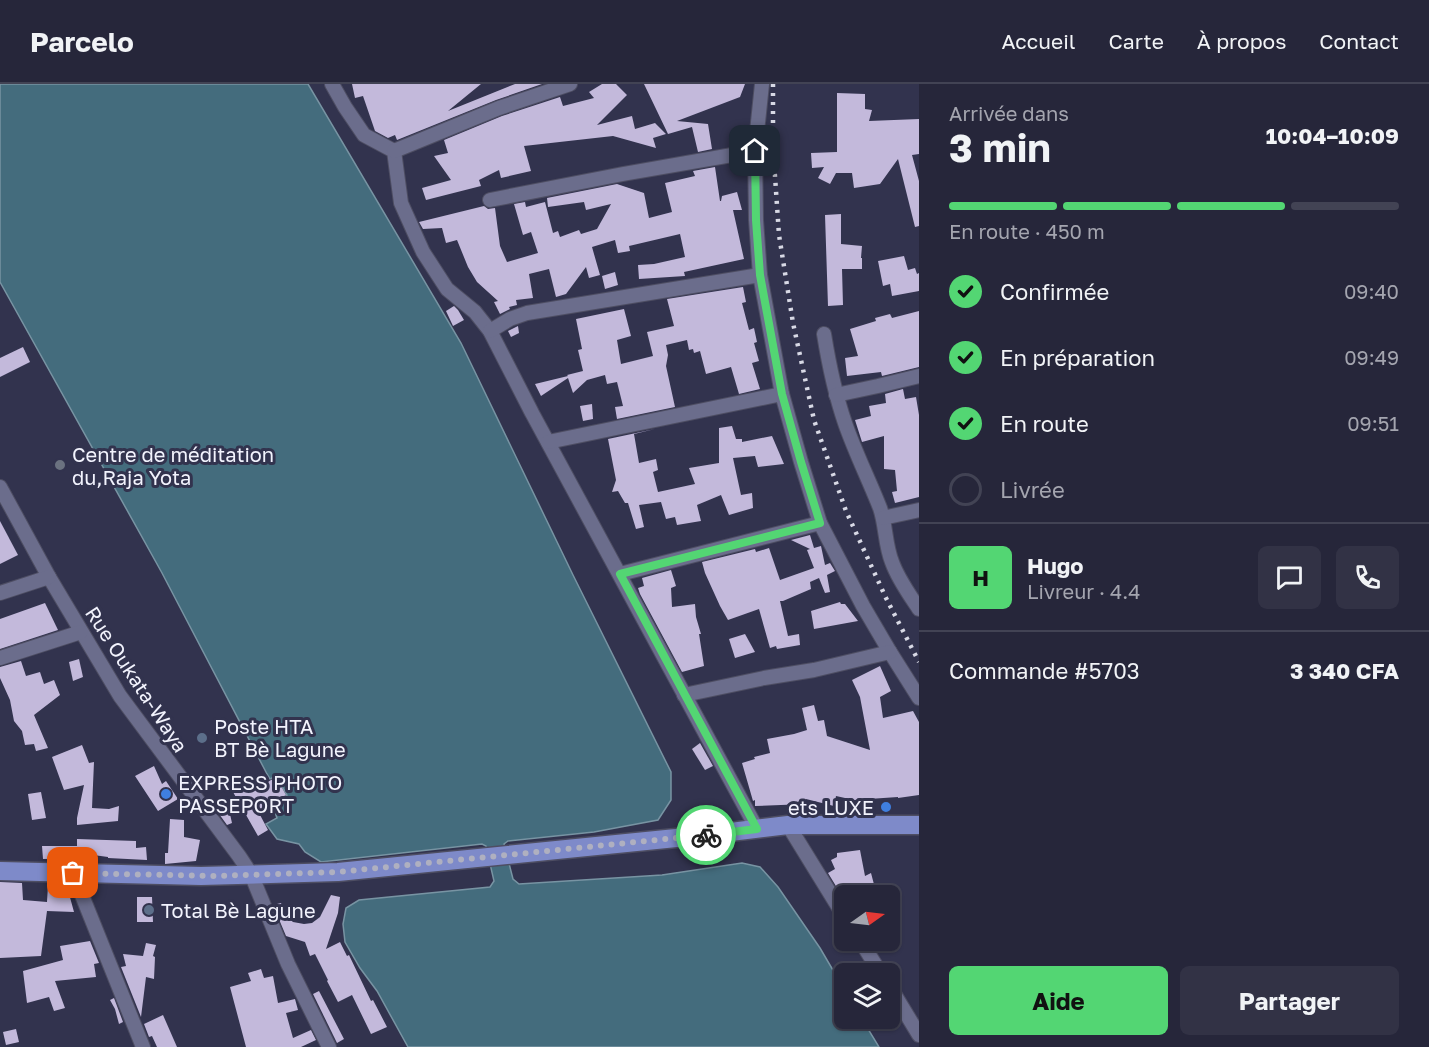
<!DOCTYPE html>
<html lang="fr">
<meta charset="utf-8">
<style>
:root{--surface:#26263a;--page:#323245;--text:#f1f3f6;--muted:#a4a5af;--line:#424354;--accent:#53d673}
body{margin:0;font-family:"Golos Text",sans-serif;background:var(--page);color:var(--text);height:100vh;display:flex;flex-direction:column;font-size:22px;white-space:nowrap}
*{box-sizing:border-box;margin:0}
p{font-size:20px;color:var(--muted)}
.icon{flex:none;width:33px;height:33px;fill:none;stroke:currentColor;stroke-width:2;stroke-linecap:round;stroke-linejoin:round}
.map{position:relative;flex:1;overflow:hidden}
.details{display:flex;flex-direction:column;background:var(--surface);width:510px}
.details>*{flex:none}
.needle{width:39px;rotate:76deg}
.buttons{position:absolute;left:834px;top:801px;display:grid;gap:12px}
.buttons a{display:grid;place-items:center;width:66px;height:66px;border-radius:9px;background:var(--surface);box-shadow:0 2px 4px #0004,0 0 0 2px var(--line);font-size:30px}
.pin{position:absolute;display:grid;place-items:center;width:51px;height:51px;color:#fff;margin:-26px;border-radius:12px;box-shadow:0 3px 9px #0006}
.courier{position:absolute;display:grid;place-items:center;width:60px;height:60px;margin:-30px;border:4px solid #53d673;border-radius:50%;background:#fff;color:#222;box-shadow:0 2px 8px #0007}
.head em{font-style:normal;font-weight:700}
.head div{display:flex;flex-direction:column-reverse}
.head{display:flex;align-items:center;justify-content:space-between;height:102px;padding:0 30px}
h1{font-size:39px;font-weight:700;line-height:45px}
.bar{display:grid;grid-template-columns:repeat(4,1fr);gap:9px 6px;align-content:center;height:72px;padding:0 30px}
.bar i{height:8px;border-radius:4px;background:var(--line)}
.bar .on{background:var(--accent)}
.bar p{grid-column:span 4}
.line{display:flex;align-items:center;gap:15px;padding:0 30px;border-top:2px solid var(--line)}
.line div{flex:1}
.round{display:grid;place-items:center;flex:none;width:63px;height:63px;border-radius:9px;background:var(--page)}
ol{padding:0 30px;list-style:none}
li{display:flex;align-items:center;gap:18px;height:66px}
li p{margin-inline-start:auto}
li .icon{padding:6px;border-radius:50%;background:var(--accent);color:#111;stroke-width:4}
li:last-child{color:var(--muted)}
li i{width:33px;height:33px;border:3px solid var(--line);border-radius:50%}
.action{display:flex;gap:12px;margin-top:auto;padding:12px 30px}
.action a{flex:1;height:69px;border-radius:9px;background:var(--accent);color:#111;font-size:24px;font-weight:700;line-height:69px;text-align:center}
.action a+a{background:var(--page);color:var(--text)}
header{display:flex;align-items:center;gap:36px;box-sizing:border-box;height:84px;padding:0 30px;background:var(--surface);border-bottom:2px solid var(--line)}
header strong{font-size:28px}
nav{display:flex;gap:33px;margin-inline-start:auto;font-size:21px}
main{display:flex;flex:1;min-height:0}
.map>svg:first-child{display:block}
</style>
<header>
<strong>Parcelo</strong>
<nav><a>Accueil</a><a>Carte</a><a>À propos</a><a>Contact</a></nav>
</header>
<main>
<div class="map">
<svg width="919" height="963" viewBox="0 0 919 963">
<rect width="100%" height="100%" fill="#32334e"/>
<path fill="#446c7d" stroke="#7894a3" stroke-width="1.5" d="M0 0H308L461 259 573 491 671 688V716L658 736 594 748 508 757 504 760 513 795 519 800 662 791 742 779 760 783 778 803 820 864 844 905V934L862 935 879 963H408L377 907 360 884 345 858 343 840 346 824 359 816 490 803 494 797 486 762 482 760 321 778 305 768 299 760 277 755 266 740 277 734 273 723 287 711 276 692 270 695 267 690 162 489 0 198Z"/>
<g fill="#c3b9db">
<path d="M352 0H481L448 27 515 0H542L496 16 397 56 395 51 388 54 375 47 363 12 355 14Z"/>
<path d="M602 0H616L627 11 597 41 632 32 635 45 655 39 666 50 653 54 656 64 613 52 524 62 531 87 501 94 499 86 479 96 481 102 426 116 422 104 451 96 434 72 448 69 444 56 502 32 560 13 563 22 594 14 589 8Z"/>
<path d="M644 0H745L740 13 677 37 708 40 712 65 698 68 692 43 668 50Z"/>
<path d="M837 9 865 10V25L872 26 869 37 919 35V70L912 71 919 97V142L915 143 898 75 880 100 854 104 852 89H836L830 100 818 94 824 83 812 84 811 69 837 68Z"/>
<path d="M715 83 720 117H721L722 112 737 108 742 126H733L744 175 684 188 685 192 639 195 638 181 654 180 685 173 680 150 629 162 630 167 618 169 615 156 592 163 600 191 589 194 586 183 566 210 556 213 549 185 529 190 533 214 516 216 517 221 509 223 510 225 500 230 494 218 498 217 477 198 468 183 457 156 446 159 442 144 423 145 419 138 484 122 488 125 495 124 500 162 507 178 538 169 531 148 523 151 514 120 525 118 526 123 545 118 553 149 558 147 560 153 579 146 581 150 597 145 611 120 586 126 584 118 548 123 547 114 617 100 644 109 649 134 672 128 665 99 695 92 693 87Z"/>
<path d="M841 130V160L862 162 861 174H862V185H842L843 221 828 222 825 131Z"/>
<path d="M904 172 908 186 915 184 917 190 919 189V207L892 212 890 200 883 202 878 177Z"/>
<path d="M615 188 618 201 605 205 602 192Z"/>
<path d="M743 203 746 218 742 219 749 246 754 244 757 258 754 259 759 277 752 279 760 305 739 310 731 283 706 290 700 267 694 269 693 265 689 266 687 256 666 261 668 271 666 282 675 323 617 335 615 323 623 322 617 298 607 300 605 291 587 296 573 309 568 294 541 312 535 300 568 292 567 291 583 287 578 266 582 265 576 235 624 225 631 252 617 256 621 280 653 272 647 248 674 242 667 215Z"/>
<path d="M454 222 458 226 464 236 453 242 446 227Z"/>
<path d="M919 227V283L882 292 881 288 847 292 845 274 858 272 850 245 876 237 875 234 890 230 892 234Z"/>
<path d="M518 242 519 249 511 253 508 247Z"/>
<path d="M23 263 30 278 0 293V274Z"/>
<path d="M903 305 905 315 916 313 919 331V413L895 419 892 408 897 407 895 386 884 385V352L862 358 855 336 871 332 869 322 886 319 885 310Z"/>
<path d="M592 320 593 335 583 337 580 322Z"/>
<path d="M732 342 736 355H742V358L772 352 784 380 758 383 755 372 733 374 741 411 752 409 753 424 729 431 721 411 697 421 701 437 677 441 675 433 666 435 661 418 639 421 644 443 636 445 628 419H625L618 407 612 408 616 396 608 355 655 345 634 350 639 379 656 375 658 386 653 388 658 408 695 400 689 384 719 379V344Z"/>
<path d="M0 437 18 471 0 480Z"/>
<path d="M810 451 814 464 821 462 825 481 830 479 835 487 827 491 830 508 825 509 819 494 810 498 811 505 783 517H780L788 552 799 550 800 561 777 565 776 562 770 564 759 525 728 536 720 522 705 489 702 478 755 465 756 468 769 464 780 496 814 484 807 466 810 465 791 456Z"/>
<path d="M671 486 676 502 671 504 672 523 695 520 696 533 701 550H699L704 582 682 588 640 510 638 504 644 502 642 494Z"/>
<path d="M840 518 841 520H845L858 537 814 545 811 527Z"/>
<path d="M45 519 58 546 0 565V535Z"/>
<path d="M745 550 755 568 735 574 729 555Z"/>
<path d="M79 575 83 593 73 597 69 578Z"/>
<path d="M21 577 26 592 40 588 44 600 54 596 60 611 34 631 48 664 36 667 34 660 25 661 22 647 14 637 10 616 0 594V583Z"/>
<path d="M880 582 891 607 880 613 883 634 913 627 919 638V711L898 714V713L854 716 836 712 834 722 806 715V720L755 722V716L753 717 742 679 755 675 754 673 770 669 767 655 794 650 807 646 802 624 814 621 818 637 824 636 827 652 870 666 860 613 852 596Z"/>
<path d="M700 659 713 682 705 686 692 665Z"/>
<path d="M82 661 89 679 94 678 92 724 109 725 119 722 118 737 77 741V734L84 701 64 706 52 673Z"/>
<path d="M154 682 162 700 166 697 178 715 158 727 135 692Z"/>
<path d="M276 693 286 711 266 722 267 724 259 729 268 746 258 752 233 708 245 701 248 706 254 702 256 705Z"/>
<path d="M41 708 46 734 32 736 28 710Z"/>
<path d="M209 713 229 726 232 739 227 741 209 716Z"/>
<path d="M170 735 184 736V753L200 756 196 777 165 780V769H168Z"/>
<path d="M77 755 136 757V764L146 763 147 776 108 774V773L93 771V774L43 775 42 762H77Z"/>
<path d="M860 766 865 792 871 789 876 808 865 812H842L828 789 835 785 831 776 837 773V769Z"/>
<path d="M0 798 22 799 23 816 47 818 48 801 64 802 68 806 74 828 47 827 41 872 0 874Z"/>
<path d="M331 811 340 813 338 829 326 865 340 858 347 872 349 871 371 917 373 916 387 943 371 950 352 911 338 918 327 897 328 896 315 870 310 872 305 858 286 852 273 821 281 819 285 831 293 838 304 840 312 839 320 833Z"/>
<path d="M137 813H152L153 838H137Z"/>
<path d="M90 857 99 879 94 880 96 893 55 897 65 924 54 927 49 913 27 919 23 887 63 876 60 862Z"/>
<path d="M146 859 156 861 153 872 155 873 154 895 146 893 141 933 121 883 126 882 123 870 143 872Z"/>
<path d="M261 885 264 894 273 892 278 919 295 915 298 926 286 929 293 954 311 946 316 956 301 963H246L230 903 251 897 248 889Z"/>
<path d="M319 907 344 955 337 959 313 910Z"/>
<path d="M114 914 123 938 119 940 115 925 110 916Z"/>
<path d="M163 931 177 963H157L152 952 149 953 144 940Z"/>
<path d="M16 945 19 958 6 961 3 948Z"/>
</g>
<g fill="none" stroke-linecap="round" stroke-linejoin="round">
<defs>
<g id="minor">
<path d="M332 0 345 23 364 51 394 67 401 119 423 168 447 205 475 228 490 247 532 329 757 745"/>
<path d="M762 0 755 67 756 136 760 191 782 310 801 378 820 439 863 522 890 568 919 614"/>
<path d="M394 67 499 24 570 0"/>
<path d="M490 116 623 90 755 67"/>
<path d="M490 247 510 235 527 229 760 191"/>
<path d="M824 250C829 281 835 310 845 339 855 368 869 396 880 424 886 441 885 461 892 478 898 495 909 510 919 525"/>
<path d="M836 311 878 302 919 292"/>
<path d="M548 358 782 310"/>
<path d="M0 403 49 493 120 612 239 772 251 790 288 880 329 963"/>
<path d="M883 434 919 426"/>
<path d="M620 490 820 439"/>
<path d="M0 509 49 493"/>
<path d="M0 574 81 548"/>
<path d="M684 611 764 594 814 586 890 568"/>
<path d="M788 741 844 832"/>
<path d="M73 789 143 963"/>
<path d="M860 856 881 890"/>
<path d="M890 903 919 951"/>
</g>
<path id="major" d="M0 787 201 792 338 788 706 751 788 741H919"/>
</defs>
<use href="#minor" stroke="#4e4e63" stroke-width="16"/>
<use href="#major" stroke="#4e4e63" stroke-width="21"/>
<use href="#minor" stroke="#6b6d8c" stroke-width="14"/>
<use href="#major" stroke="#7e8ac9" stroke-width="18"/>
<path stroke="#d8d9e5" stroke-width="4.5" stroke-dasharray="3 6" stroke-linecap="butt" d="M773 0V63L779 151 793 239 814 336 846 427 886 514 919 578"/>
</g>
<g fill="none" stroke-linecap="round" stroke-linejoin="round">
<path stroke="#afb0c0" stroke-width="6" stroke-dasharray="0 10.8" d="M73 789 214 792 338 788 706 751"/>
<path stroke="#53d673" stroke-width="8" d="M706 751 757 745 620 490 820 439 801 378 782 310 760 191 756 136 755 67"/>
</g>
<circle fill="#6b7280" stroke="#32334e" stroke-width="2" cx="60" cy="381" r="6"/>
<g fill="#5c6f8a" stroke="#32334e" stroke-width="2">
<circle cx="202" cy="654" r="6"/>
<circle cx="149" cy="826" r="6"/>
</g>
<g fill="#3f7fe0" stroke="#32334e" stroke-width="2">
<circle cx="166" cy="710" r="6"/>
<circle cx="886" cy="723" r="6"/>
</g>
<g text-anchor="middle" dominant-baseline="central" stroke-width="6" stroke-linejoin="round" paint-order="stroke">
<g font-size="20" fill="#f2f3fd" stroke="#32334e" text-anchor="start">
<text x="72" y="370">Centre de méditation<tspan x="72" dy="23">du,Raja Yota</tspan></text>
<text x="214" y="642">Poste HTA<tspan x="214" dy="23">BT Bè Lagune</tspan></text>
<text x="178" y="698">EXPRESS PHOTO<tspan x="178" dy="23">PASSEPORT</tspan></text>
<text x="874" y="723" text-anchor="end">ets LUXE</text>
<text x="161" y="826">Total Bè Lagune</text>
</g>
<g font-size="20" fill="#f2f3fd" stroke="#32334e">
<text transform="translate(137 595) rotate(57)">Rue Oukata-Waya</text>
</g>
</g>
</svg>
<div class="buttons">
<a><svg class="needle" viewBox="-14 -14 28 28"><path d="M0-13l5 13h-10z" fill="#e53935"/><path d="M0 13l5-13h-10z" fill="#a4a5af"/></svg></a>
<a><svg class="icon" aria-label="layers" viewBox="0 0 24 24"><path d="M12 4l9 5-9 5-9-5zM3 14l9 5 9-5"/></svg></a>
</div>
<div class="pin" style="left:73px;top:789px;background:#ea580c"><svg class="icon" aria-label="bag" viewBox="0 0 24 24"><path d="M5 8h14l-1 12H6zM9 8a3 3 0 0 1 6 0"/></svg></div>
<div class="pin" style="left:755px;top:67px;background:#1f2937"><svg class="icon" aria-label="home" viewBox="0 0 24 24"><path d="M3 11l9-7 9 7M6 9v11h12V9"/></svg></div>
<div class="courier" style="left:706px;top:751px"><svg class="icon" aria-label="bike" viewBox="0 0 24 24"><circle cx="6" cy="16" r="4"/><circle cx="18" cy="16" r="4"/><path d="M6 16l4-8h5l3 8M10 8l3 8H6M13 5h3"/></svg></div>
</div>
<section class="details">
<div class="head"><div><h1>3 min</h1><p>Arrivée dans</p></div><em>10:04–10:09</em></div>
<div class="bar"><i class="on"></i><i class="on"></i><i class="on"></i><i></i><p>En route · 450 m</p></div>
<ol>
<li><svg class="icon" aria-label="check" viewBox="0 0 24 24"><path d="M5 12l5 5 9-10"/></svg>Confirmée<p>09:40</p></li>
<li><svg class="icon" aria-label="check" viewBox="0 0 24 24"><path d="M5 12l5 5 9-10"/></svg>En préparation<p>09:49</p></li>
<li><svg class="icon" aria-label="check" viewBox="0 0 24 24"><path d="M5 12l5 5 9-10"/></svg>En route<p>09:51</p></li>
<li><i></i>Livrée</li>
</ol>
<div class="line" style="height:108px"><b class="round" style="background:var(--accent);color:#111">H</b><div><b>Hugo</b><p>Livreur · 4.4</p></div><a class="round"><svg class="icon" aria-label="chat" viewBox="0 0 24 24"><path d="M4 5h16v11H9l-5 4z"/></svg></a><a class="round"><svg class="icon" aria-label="phone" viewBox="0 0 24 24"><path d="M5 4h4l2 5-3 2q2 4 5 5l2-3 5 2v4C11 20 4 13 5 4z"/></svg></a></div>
<div class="line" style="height:78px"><div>Commande #5703</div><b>3 340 CFA</b></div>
<div class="action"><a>Aide</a><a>Partager</a></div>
</section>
</main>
